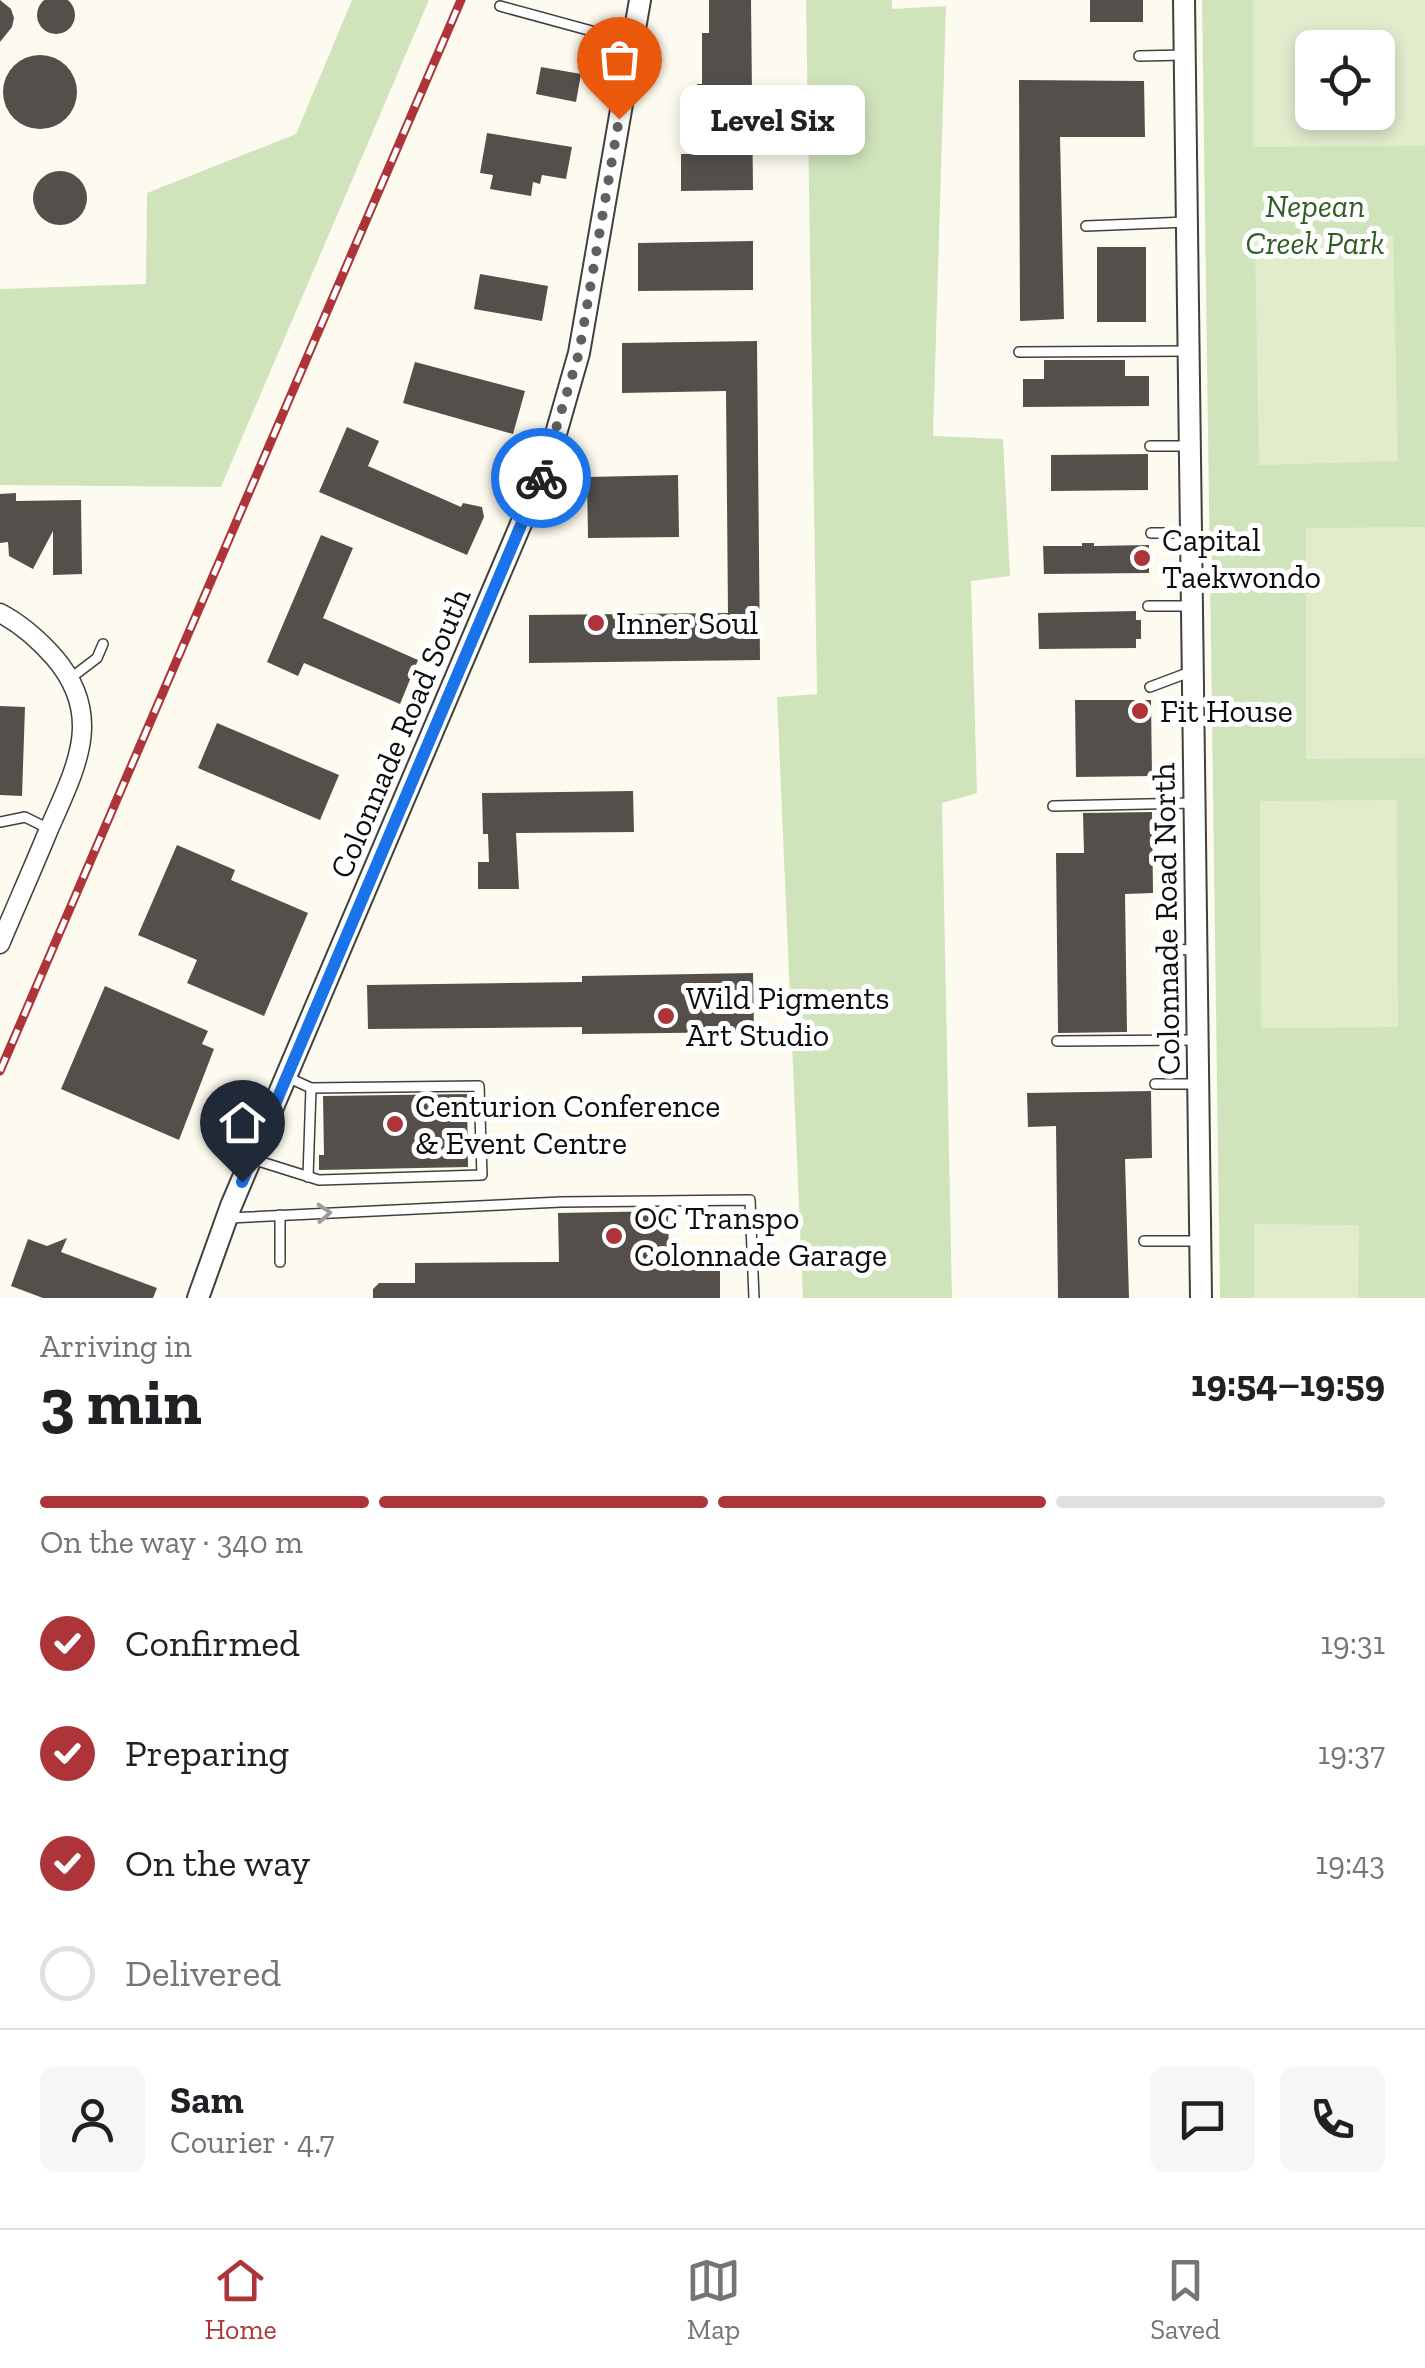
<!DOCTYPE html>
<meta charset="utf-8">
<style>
:root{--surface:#fff;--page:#f6f6f6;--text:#202124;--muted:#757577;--line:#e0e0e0;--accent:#ad3539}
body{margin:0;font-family:"Zilla Slab",serif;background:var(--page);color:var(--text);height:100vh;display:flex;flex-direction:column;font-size:38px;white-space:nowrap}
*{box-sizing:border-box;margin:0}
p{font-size:32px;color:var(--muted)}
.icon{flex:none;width:55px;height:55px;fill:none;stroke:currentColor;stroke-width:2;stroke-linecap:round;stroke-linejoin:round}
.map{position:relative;height:1298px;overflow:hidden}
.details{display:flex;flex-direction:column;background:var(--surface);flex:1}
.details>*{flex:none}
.fabs{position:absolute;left:1295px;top:30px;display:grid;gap:20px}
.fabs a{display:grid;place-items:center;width:100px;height:100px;border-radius:15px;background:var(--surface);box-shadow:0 5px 15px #0003;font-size:50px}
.pin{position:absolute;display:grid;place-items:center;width:85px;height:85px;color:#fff;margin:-102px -42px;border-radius:50% 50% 50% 0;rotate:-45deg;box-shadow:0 0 10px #0007}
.pin .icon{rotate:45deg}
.courier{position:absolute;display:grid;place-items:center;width:100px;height:100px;margin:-50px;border:8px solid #1a73e8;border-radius:50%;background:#fff;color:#222;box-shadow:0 2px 12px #0007}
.bubble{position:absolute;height:70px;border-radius:15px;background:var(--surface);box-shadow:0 5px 15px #0003;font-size:32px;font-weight:700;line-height:70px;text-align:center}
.overview em{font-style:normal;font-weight:700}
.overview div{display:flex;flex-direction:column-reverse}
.overview{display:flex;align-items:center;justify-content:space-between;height:170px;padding:0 40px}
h1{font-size:65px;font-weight:700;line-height:75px}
.bar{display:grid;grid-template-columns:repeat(4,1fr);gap:15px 10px;align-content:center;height:120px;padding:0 40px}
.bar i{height:12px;border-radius:8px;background:var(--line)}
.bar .current{background:var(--accent)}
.bar p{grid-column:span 4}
.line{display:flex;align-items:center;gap:25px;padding:0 40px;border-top:2px solid var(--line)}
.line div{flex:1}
.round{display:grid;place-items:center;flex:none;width:105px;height:105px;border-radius:15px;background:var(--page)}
ol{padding:0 40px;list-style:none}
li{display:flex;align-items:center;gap:30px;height:110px}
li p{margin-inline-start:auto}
li .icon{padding:10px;border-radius:50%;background:var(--accent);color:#fff;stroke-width:4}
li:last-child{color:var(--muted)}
li i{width:55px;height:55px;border:5px solid var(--line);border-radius:50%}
.dock{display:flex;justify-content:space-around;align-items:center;height:140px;border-top:2px solid var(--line);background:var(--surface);font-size:28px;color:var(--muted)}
.dock a{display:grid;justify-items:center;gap:5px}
.dock .current{color:var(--accent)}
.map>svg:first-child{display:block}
</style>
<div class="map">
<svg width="1425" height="1298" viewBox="0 0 1425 1298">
<rect width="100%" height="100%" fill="#fdfbef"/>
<g fill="#d0e4bc" fill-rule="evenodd">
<path d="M352 0H429L221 487 0 485V289L146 284 147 193 296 134Z"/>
<path d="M806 0H892V9L946 6 933 436 1003 439 1010 576 971 581 977 793 942 803 952 1298H803L777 697 817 694Z"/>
<path d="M1202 0H1425V1298H1220ZM1312 48H1378V112H1312Z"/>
</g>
<g fill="#e1eccd" fill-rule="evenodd">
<path d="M1253 0H1425V146L1253 147ZM1312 48H1378V112H1312Z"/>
<path d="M1393 236 1398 461 1259 465 1255 239Z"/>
<path d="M1425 527V758L1306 759V528Z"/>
<path d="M1397 800 1398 1027 1261 1028 1260 801Z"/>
<path d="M1254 1224 1359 1225 1358 1298H1254Z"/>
</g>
<g fill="#554f4b">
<circle cx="56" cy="15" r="19"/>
<path d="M0 0 11 9 14 18 12 27 0 42Z"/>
<path d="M709 0H751L753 190 681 191V154H689V120H697V84H702V33H709Z"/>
<rect x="1090" y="0" width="53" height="22"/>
<circle cx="40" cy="92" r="37"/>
<path d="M541 67 581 74 576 102 536 94Z"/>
<path d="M1019 80 1144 81 1145 137H1060L1064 319 1020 321Z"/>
<path d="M487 133 572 147 566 179 542 175 540 184 533 182 531 196 490 189 493 175 480 173Z"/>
<circle cx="60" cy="198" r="27"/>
<path d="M753 241V290L638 291V243Z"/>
<rect x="1097" y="247" width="49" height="75"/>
<path d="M480 274 548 286 542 321 474 309Z"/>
<path d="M757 341 760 660 529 663V615L728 613 726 391 622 393V343Z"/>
<path d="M1044 360H1125V376H1149V406L1023 407V379H1044Z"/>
<path d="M415 362 525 391 513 434 403 403Z"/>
<path d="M347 427 379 441 368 466 461 507 463 503 482 507 484 517 467 555 319 492Z"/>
<path d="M1148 454V490L1051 491V455Z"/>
<path d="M678 475 679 537 588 538 587 477Z"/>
<path d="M16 493V501L81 500 82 574 53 575V531L33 569 9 556 8 542 0 543V494Z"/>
<path d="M321 535 353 548 323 618 418 660 400 704 304 663 298 676 267 662Z"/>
<path d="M1082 543H1094V546L1149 545V573L1044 574 1043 546H1082Z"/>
<path d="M1136 611V620H1141V639H1136V648L1039 649 1038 613Z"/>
<path d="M1075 700H1151L1152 776 1076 777Z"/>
<path d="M0 706 25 707 22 796 0 795Z"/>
<path d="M217 723 339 775 320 820 198 768Z"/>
<path d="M633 791 634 832 516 833 519 889H478V862H489L488 834H483L482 793Z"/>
<path d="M1152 812 1153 893 1125 894 1127 1032 1058 1033 1056 853H1084L1083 813Z"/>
<path d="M177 845 235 870 231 880 308 913 264 1016 187 983 197 960 138 935Z"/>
<path d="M753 973 754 1032 582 1034V1027L368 1029 367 985 582 982V976Z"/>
<path d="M105 986 208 1031 202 1044 214 1049 179 1140 61 1089Z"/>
<path d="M1151 1091 1152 1158 1125 1159 1129 1298H1058L1056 1126 1028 1127 1027 1093Z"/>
<path d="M467 1094 468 1167 319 1170V1155H324L323 1096Z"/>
<path d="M668 1211 669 1260H720V1298H373V1289L379 1283H415V1263L559 1262 558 1213Z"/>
<path d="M67 1238 61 1252 157 1288 153 1298H43L11 1286 28 1239 47 1246Z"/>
</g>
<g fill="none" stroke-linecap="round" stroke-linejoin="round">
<defs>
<g id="service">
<path d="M500 6 632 42"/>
<path d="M1139 56 1185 55"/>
<path d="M1086 226 1187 222"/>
<path d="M1019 352 1188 351"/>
<path d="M1150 446H1189"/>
<path d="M1151 533H1190"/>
<path d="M1148 606H1191"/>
<path d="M72 677 97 658 103 644"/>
<path d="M1150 687 1190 672"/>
<path d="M1053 806 1194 803"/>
<path d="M0 822 25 817 49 829"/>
<path d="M1160 949 1196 950"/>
<path d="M1057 1041 1198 1040"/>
<path d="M1155 1084H1198"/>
<path d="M252 1159 319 1180 482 1175 479 1086 311 1088 287 1077"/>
<path d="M308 1177 311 1088"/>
<path d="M280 1215V1262"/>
<path d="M229 1218 561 1202 750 1200 754 1298"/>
<path d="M1144 1241H1198"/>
</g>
<path id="minor" d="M0 613C21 624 38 639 54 657 105 716 76 767 49 829 33 868 16 906 0 944"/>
<g id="tertiary">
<path d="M1184 0 1201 1298"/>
<path d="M198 1298 231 1206 549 458 579 353 640 0"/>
</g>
</defs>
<use href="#service" stroke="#404040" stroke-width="12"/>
<use href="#minor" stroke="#404040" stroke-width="21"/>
<use href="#tertiary" stroke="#404040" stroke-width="24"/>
<use href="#service" stroke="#fff" stroke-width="9"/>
<use href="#minor" stroke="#fff" stroke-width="18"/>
<use href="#tertiary" stroke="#fff" stroke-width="20"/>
<defs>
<path id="rail" d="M0 1071 461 0"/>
</defs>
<use href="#rail" stroke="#ad3539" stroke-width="9"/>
<use href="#rail" stroke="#fff" stroke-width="5" stroke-dasharray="15" stroke-linecap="butt"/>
</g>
<defs><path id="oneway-chevron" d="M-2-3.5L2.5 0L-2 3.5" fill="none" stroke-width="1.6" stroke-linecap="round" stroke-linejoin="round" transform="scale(2.5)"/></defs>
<use stroke="#9e9e9e" href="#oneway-chevron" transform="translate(324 1213) rotate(-3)"/>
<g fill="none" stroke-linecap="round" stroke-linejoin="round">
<path stroke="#61605c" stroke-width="10" stroke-dasharray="0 18" d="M541 478 579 353 619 119"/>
<path stroke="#1a73e8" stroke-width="12" d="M242 1182 541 478"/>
</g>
<g fill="#ad3539" stroke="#fff" stroke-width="4">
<circle cx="1142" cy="558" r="10"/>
<circle cx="596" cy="623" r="10"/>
<circle cx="1140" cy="711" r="10"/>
<circle cx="666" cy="1016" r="10"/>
<circle cx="395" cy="1124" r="10"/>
<circle cx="614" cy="1236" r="10"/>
</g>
<g text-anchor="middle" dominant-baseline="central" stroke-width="10" stroke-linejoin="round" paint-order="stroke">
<g font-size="32" font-style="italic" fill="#305d25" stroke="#fff">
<text x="1315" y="206">Nepean<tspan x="1315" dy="37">Creek Park</tspan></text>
</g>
<g font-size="32" fill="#0d0d0d" stroke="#fff" text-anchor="start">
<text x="1162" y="540">Capital<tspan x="1162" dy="37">Taekwondo</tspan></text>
<text x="616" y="623">Inner Soul</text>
<text x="1160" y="711">Fit House</text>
<text x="686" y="998">Wild Pigments<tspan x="686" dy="37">Art Studio</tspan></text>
<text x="415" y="1106">Centurion Conference<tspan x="415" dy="37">&amp; Event Centre</tspan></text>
<text x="634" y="1218">OC Transpo<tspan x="634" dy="37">Colonnade Garage</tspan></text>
</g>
<g font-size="32" fill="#0d0d0d" stroke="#fff">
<text transform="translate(400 733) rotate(-67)">Colonnade Road South</text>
<text transform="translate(1166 919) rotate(-91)">Colonnade Road North</text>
</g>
</g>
</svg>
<div class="fabs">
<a><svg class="icon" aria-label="locate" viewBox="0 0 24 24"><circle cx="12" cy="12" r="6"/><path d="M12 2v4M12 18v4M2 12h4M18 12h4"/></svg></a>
</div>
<div class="pin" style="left:619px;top:119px;background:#ea580c"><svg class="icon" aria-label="bag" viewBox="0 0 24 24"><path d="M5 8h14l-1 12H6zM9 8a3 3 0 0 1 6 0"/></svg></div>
<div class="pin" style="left:242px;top:1182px;background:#1f2937"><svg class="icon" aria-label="home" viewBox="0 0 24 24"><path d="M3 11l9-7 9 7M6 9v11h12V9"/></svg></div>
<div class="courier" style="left:541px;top:478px"><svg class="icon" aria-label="bike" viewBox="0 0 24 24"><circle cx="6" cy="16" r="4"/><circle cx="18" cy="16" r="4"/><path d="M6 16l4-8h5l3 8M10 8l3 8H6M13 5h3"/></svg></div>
<div class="bubble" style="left:680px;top:85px;width:185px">Level Six</div>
</div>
<section class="details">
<div class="overview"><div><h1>3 min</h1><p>Arriving in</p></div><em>19:54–19:59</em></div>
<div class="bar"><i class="current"></i><i class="current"></i><i class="current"></i><i></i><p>On the way · 340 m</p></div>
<ol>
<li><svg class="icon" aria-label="check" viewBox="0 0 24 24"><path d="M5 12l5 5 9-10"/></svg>Confirmed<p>19:31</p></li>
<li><svg class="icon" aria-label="check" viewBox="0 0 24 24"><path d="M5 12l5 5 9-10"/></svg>Preparing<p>19:37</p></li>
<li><svg class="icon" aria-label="check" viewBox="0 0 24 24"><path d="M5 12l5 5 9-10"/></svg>On the way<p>19:43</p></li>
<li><i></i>Delivered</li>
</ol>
<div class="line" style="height:180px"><a class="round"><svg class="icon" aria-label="person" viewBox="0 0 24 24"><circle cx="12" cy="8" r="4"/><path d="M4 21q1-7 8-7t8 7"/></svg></a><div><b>Sam</b><p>Courier · 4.7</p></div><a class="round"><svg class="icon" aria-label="chat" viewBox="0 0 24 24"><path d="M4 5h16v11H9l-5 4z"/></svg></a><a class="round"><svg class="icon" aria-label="phone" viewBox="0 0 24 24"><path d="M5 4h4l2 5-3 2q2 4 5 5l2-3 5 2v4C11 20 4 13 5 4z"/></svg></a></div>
</section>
<nav class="dock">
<a class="current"><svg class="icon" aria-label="home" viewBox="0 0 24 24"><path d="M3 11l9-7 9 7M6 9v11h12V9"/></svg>Home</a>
<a><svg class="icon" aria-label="map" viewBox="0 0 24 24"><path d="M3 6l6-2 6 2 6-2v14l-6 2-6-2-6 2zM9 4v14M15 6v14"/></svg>Map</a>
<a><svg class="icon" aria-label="saved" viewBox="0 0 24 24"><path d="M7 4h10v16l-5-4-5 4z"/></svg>Saved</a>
</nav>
